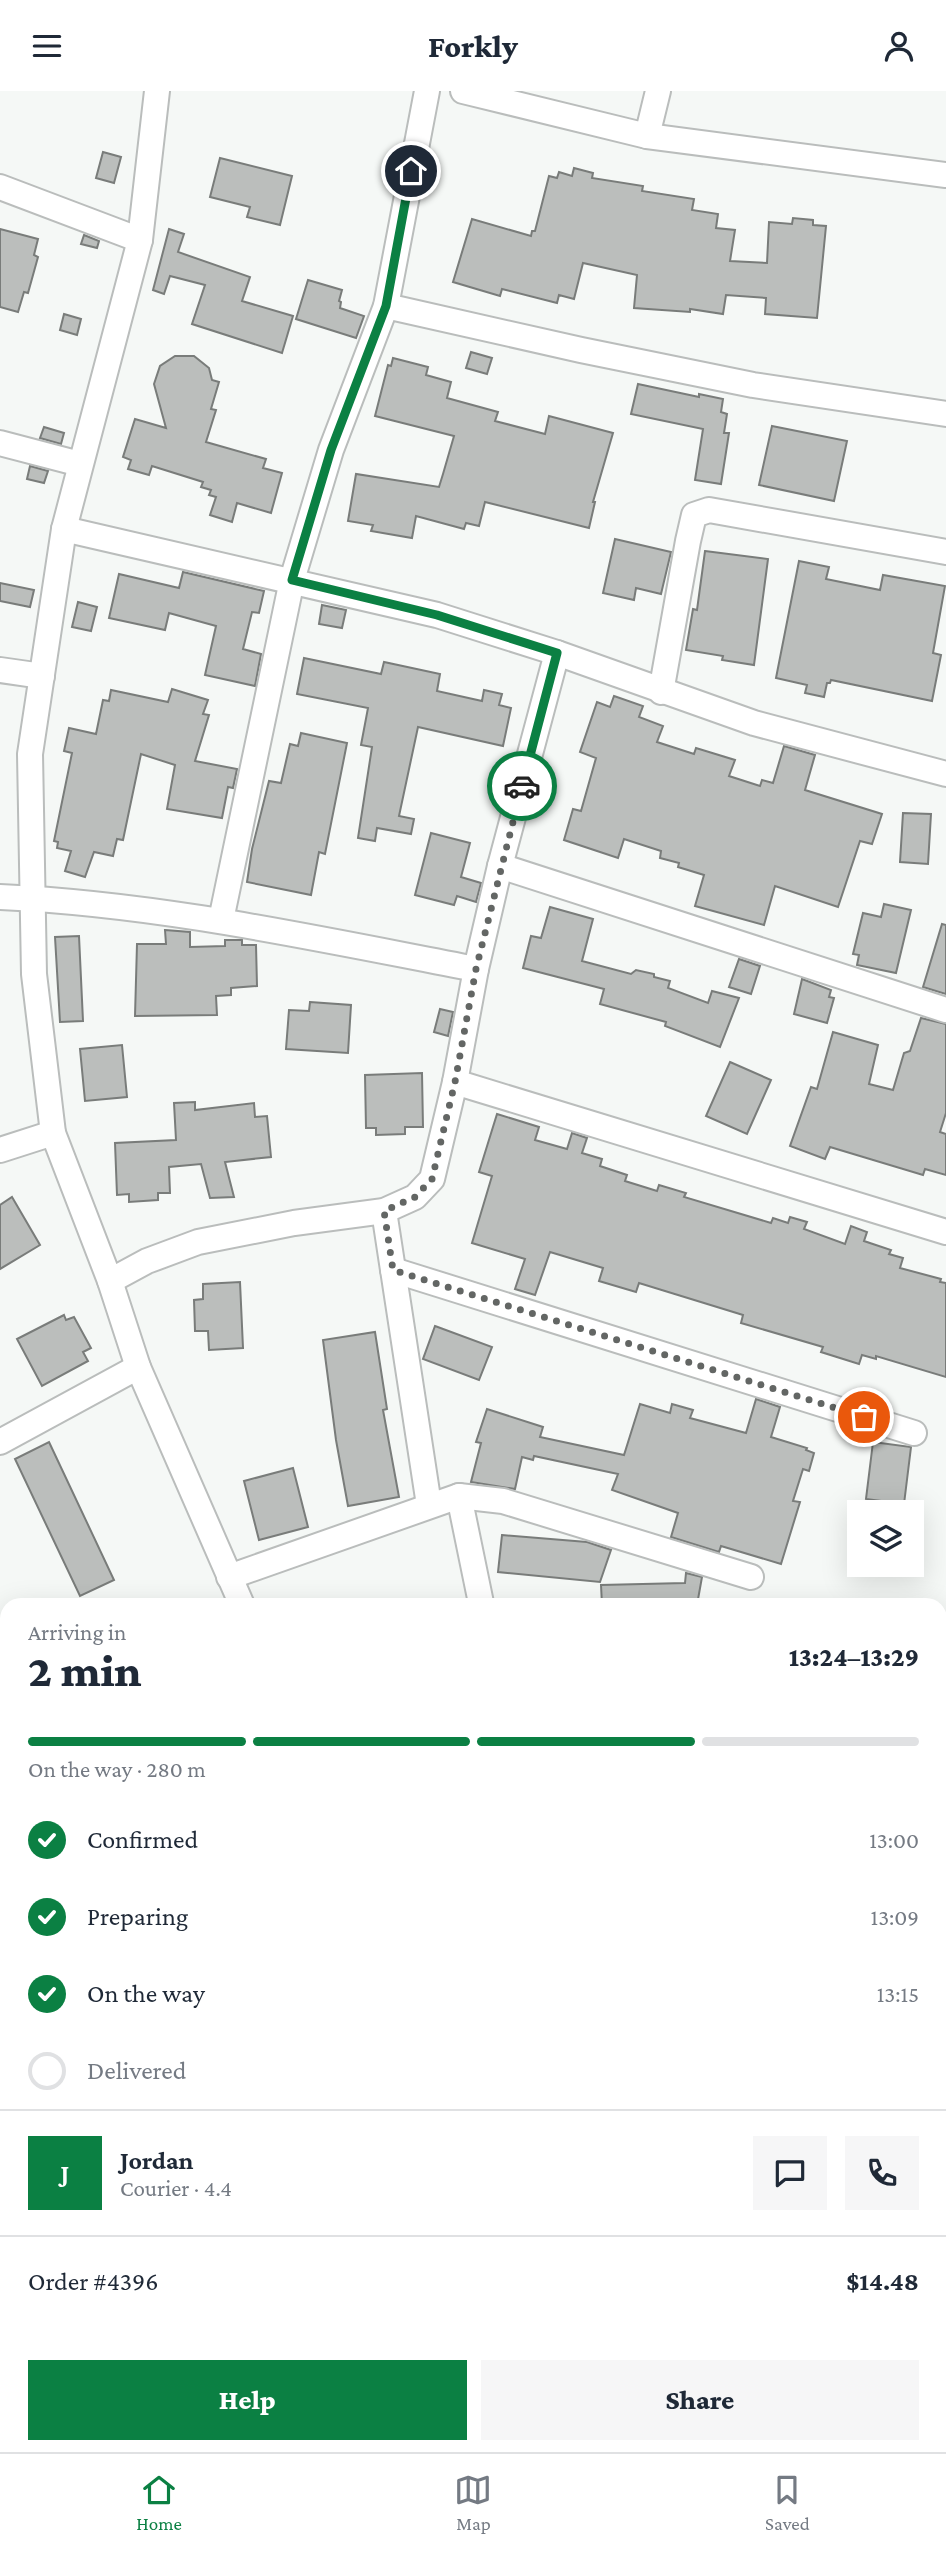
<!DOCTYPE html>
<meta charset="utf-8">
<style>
:root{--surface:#fff;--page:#f6f6f7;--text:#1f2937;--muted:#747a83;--line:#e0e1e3;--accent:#0b8043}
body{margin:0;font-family:"Crimson Pro",serif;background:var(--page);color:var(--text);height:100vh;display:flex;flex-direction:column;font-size:26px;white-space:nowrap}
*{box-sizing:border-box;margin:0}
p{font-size:23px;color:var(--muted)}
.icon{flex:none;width:38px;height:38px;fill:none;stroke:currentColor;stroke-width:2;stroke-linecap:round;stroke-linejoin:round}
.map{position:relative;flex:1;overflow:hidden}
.details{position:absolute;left:0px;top:1507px;width:947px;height:856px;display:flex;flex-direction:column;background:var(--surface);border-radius:21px 21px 0 0;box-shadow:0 7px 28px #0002}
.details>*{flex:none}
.controls{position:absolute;left:847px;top:1409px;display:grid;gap:14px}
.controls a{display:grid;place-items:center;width:77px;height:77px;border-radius:0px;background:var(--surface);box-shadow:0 7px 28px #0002;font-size:35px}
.pin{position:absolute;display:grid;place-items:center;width:60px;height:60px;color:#fff;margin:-30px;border:4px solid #fff;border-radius:50%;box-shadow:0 2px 7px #0007}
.courier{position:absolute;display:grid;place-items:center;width:70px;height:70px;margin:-35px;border:5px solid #0b8043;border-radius:50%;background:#fff;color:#222;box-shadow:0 2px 9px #0007}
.overview em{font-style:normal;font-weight:800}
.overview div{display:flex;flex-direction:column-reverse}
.overview{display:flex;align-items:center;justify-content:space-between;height:119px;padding:0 28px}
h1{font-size:46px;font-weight:800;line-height:52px}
.bar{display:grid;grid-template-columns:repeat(4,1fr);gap:10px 7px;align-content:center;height:84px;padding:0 28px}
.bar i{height:9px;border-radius:5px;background:var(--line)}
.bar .active{background:var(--accent)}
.bar p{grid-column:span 4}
.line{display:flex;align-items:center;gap:18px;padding:0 28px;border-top:2px solid var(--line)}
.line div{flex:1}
.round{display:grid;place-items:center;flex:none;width:74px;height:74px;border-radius:0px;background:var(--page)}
ol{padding:0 28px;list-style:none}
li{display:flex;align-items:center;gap:21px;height:77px}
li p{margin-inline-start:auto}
li .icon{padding:7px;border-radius:50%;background:var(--accent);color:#fff;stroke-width:4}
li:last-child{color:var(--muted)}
li i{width:38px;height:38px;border:4px solid var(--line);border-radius:50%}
.primary-button{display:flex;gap:14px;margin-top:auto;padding:14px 28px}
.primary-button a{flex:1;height:80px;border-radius:0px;background:var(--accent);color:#fff;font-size:28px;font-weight:800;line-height:80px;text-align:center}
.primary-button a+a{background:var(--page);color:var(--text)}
header{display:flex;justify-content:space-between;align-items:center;height:91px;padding:0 28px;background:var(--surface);font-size:32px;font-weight:800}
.tab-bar{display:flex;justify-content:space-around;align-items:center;height:98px;border-top:2px solid var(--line);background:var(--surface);font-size:19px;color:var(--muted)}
.tab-bar a{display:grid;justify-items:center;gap:4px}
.tab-bar .active{color:var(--accent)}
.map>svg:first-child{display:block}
</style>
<header><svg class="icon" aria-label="menu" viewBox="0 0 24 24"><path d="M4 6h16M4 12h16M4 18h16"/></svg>Forkly<svg class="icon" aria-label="person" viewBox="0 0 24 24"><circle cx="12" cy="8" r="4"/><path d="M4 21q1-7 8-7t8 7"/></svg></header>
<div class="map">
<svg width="946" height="2361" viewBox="0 0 946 2361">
<rect width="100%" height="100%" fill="#f5f8f6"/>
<g fill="#bbbebc" stroke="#797c7a" stroke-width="2">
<path d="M103 61 121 66 114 92 96 87Z"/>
<path d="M220 67 292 85 280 134 247 126 250 116 210 106Z"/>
<path d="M574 77 593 82 592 87 643 95 642 100 694 108 692 119 718 123 716 137 735 139 730 170 767 172 769 131 792 133 793 127 813 129V134L826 135 817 227 765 223 766 207 726 204 723 223 690 218V221L634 217 637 184 583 172 574 208 559 204 557 212 502 198 500 205 453 191 472 128 531 145 532 140H535L549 85 557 87 559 81 572 85Z"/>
<path d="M0 138 38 148 34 164 38 166 28 202 24 201 18 221 0 216Z"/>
<path d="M169 138 184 143 178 161 250 186 242 210 293 225 282 262 192 233 205 194 170 185 164 203 153 199Z"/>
<path d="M84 144 99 150 97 157 81 153Z"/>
<path d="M308 189 342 199 339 210 341 211 340 217 364 225 356 247 296 228Z"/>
<path d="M64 223 81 228 77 244 60 239Z"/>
<path d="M471 261 492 267 487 283 466 277Z"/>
<path d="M175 265H194L209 277 212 289 219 291 211 318 216 319 206 351 266 368 263 377 282 382 271 422 237 412 232 431 210 424 216 406 209 404 211 399 201 396 203 391 152 375 149 384 128 378 131 369 123 366 135 328 166 337 154 293 160 275Z"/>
<path d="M393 267 428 276 426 284 451 291 447 307 498 321 495 330 545 343 549 325 613 342 593 411H595L589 437 485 411 479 435 466 432 464 438 416 425 412 447 371 440 373 434 348 430 356 383 439 396 443 383 454 345 375 325 388 274 391 275Z"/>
<path d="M638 293 699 306V303L723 308 721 321 727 323 724 342H729L721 393 695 389 703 338 631 323Z"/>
<path d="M772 335 847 350 834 410 759 394Z"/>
<path d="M44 336 64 342 61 353 40 347Z"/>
<path d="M30 375 48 380 44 392 27 388Z"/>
<path d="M615 448 671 461 661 503 636 497 634 509 603 502Z"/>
<path d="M705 460 768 468 754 574 722 569 723 565 686 559 693 518 697 519Z"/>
<path d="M799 470 829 476 826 488 880 499 883 484 945 495 933 562 941 564 932 610 831 589 830 592H827L824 606 805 602 807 594 776 587Z"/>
<path d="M183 481 264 500 259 522 252 521 243 558 261 563 255 595 205 584 216 535 169 522 165 539 109 527 119 483 179 497Z"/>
<path d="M0 492 34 499 30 516 0 510Z"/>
<path d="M78 511 97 516 91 540 72 536Z"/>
<path d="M322 514 346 519 342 537 319 533Z"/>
<path d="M304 567 381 583 384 571 440 583 437 600 482 610 484 599 502 603 499 614 511 617 503 655 418 636 399 725 414 728 411 743 377 737 375 750 358 747 372 656 361 654 368 617 297 603Z"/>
<path d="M172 598 208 609 203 623 209 624 195 670 237 678 233 697 228 696 222 727 167 718 175 674 141 663 123 749 117 748 113 765 94 761 85 786 65 780 71 760 57 757 58 751 54 750 72 662 64 660 69 637 96 643 103 609 109 610 111 599 168 611Z"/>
<path d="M614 605 643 615 639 626 663 635 657 651 694 663 696 657 735 669 729 685 760 695 762 689 773 692 784 655 815 664 805 699 882 723 872 753 860 750 838 816 775 795 764 834 695 815 704 784 678 776 679 772 660 767 661 760 624 748 618 767 564 749 573 718 581 720 596 667 580 661 597 611 610 616Z"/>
<path d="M301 642 347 652 325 763 319 761 311 804 247 791 252 758 269 690 281 692 290 653 298 655Z"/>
<path d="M903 722 931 723 928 773 900 771Z"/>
<path d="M431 742 470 752 461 786 481 792 476 811 457 805 454 814 415 804Z"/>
<path d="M884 813 911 819 896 882 857 874 859 864 853 863 863 822 881 826Z"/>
<path d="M550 816 593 828 582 870 631 883 636 879 654 883V886L670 890 668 897 708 912 712 900 739 907 720 956 665 935 666 931 600 913 604 898 523 877 531 845 541 847Z"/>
<path d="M942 833 946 834V903L923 896Z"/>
<path d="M165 839 190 841V856L225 855V849H242V854H256L257 895 231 897V904L216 905 217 924 135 925 137 853H166Z"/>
<path d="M79 845 83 930 60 931 55 846Z"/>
<path d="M739 868 760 875 751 903 729 896Z"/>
<path d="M802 888 831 899 829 906 834 907 827 932 794 923Z"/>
<path d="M310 911 351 914 348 962 286 958 289 919 309 920Z"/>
<path d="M440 918 453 921 448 945 434 941Z"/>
<path d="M921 927 946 933V1022L940 1041 946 1043V1084L925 1078 923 1084 830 1056 825 1068 790 1055 811 996 817 998 833 941 878 954 869 993 893 999 904 962 910 960Z"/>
<path d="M122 954 127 1006 85 1010 80 958Z"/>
<path d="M730 971 771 989 747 1043 706 1025Z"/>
<path d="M422 982 423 1036H405V1043L376 1044V1037H366L365 984Z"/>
<path d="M195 1011V1019L254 1012 255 1026 267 1025 271 1066 225 1071 234 1106 210 1107 201 1073 169 1076 170 1102H158V1109L129 1111V1103L117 1104 115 1052 176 1049 174 1012Z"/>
<path d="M497 1023 539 1036 535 1049 567 1058 572 1042 587 1047 582 1062 602 1068 600 1075 627 1084 625 1090 657 1100 659 1094 686 1102 684 1106 771 1132 773 1127 788 1132 790 1126 807 1131 804 1138 845 1153 851 1135 867 1141 864 1150 891 1159 889 1163 903 1167 900 1177 941 1188 940 1191 946 1192V1286L876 1265V1268L862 1264 859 1273 821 1261 823 1256 741 1232 743 1224 639 1192 636 1201 599 1190 603 1177 550 1161 535 1204 515 1198 525 1168 472 1152 492 1085 479 1081Z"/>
<path d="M12 1106 40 1154 0 1178V1114Z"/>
<path d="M240 1191 243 1257 209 1259 208 1240H195L194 1209 203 1208V1193Z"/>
<path d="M64 1224 66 1229 74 1226 91 1257 83 1261 88 1270 42 1295 17 1248Z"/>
<path d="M435 1235 492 1256 479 1289 423 1268Z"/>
<path d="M375 1241 387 1318 383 1319 399 1406 348 1415 336 1349 323 1249Z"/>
<path d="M756 1308 780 1316 771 1346 807 1357 806 1359 814 1362 809 1380 803 1378 793 1410 800 1411 781 1473 721 1455 719 1461 671 1446 678 1422 612 1399 618 1383 534 1365 533 1369 522 1366 515 1398 471 1391 481 1352 476 1351 487 1318 543 1336 540 1346 624 1364 640 1313 670 1322 672 1313 693 1319 690 1327 746 1342Z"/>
<path d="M49 1351 114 1489 80 1505 15 1368Z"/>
<path d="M873 1351 911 1356 904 1413 866 1408Z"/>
<path d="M293 1377 308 1436 259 1449 244 1390Z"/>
<path d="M502 1444 587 1451 611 1459 600 1491 498 1481Z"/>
<path d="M686 1482 702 1486 697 1514H602L601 1494 685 1492Z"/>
</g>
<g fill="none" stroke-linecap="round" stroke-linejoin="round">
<defs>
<g id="minor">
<path d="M157 0 140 149 64 438 30 663 34 883 53 1042 110 1190 138 1276 242 1514"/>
<path d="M463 0 647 45 946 84"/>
<path d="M647 45 658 0"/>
<path d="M0 96 140 149"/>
<path d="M386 215 581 259 753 294 946 323"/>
<path d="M0 352 80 373"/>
<path d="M64 438 437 524 557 562 754 632 946 683"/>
<path d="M0 579 42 585"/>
<path d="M661 601 688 450 694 424 709 419 946 461"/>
<path d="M500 775 946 919"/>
<path d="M0 806C161 813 318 848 476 878"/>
<path d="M221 829 292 489 331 359 386 215 427 0"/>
<path d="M455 991 946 1141"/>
<path d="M0 1059 53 1042"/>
<path d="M384 1120 429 1414"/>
<path d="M393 1179 914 1342"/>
<path d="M110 1190 147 1170 198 1151 294 1132 384 1120 415 1106 432 1088 455 991 476 878 500 775 557 562"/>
<path d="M0 1351 138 1276"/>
<path d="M459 1405 481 1512"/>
<path d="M229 1486 459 1405 503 1410 751 1486"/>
<path d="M0 1771 7 1779"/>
<path d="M0 1833 7 1824"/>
<path d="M0 2148 7 2140"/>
<path d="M232 2361 233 2356"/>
<path d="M693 2361 695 2356"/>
</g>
</defs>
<use href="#minor" stroke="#babdbc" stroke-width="28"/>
<use href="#minor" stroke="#fff" stroke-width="24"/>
</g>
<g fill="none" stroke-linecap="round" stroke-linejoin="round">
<path stroke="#636664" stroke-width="7" stroke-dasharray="0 12.6" d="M522 695 476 878 455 991 432 1088 415 1106 384 1120 393 1179 864 1326"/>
<path stroke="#0b8043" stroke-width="9" d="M411 80 386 215 331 359 292 489 437 524 557 562 522 695"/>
</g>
</svg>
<div class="controls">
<a><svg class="icon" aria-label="layers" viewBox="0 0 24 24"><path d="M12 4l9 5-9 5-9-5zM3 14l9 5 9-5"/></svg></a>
</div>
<div class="pin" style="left:864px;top:1326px;background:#ea580c"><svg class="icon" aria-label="bag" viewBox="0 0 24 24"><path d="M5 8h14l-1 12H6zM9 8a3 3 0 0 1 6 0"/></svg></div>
<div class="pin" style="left:411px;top:80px;background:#1f2937"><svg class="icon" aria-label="home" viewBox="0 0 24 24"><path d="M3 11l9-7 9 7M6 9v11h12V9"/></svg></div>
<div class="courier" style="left:522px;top:695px"><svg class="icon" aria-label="car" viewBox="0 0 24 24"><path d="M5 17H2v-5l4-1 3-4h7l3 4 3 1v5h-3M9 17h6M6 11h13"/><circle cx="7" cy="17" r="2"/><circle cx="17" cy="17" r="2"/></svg></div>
<section class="details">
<div class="overview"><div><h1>2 min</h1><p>Arriving in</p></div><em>13:24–13:29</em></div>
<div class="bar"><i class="active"></i><i class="active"></i><i class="active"></i><i></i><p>On the way · 280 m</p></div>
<ol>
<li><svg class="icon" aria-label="check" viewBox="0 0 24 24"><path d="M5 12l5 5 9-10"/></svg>Confirmed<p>13:00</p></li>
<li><svg class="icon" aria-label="check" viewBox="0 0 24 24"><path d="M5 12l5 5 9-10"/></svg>Preparing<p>13:09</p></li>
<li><svg class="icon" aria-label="check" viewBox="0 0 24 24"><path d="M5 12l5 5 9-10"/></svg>On the way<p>13:15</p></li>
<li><i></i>Delivered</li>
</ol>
<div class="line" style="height:126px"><b class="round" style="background:var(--accent);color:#fff">J</b><div><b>Jordan</b><p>Courier · 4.4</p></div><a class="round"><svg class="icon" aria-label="chat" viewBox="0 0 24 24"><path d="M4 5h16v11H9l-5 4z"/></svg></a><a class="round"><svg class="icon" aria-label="phone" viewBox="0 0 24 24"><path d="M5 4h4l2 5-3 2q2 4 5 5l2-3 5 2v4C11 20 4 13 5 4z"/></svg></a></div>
<div class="line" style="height:91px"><div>Order #4396</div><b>$14.48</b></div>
<div class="primary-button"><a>Help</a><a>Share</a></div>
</section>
</div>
<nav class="tab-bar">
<a class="active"><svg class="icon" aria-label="home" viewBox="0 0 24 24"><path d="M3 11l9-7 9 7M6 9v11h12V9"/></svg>Home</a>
<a><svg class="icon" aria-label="map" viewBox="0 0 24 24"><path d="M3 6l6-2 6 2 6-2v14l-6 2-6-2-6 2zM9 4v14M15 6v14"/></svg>Map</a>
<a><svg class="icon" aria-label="saved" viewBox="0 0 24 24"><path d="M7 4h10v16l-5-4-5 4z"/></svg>Saved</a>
</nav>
